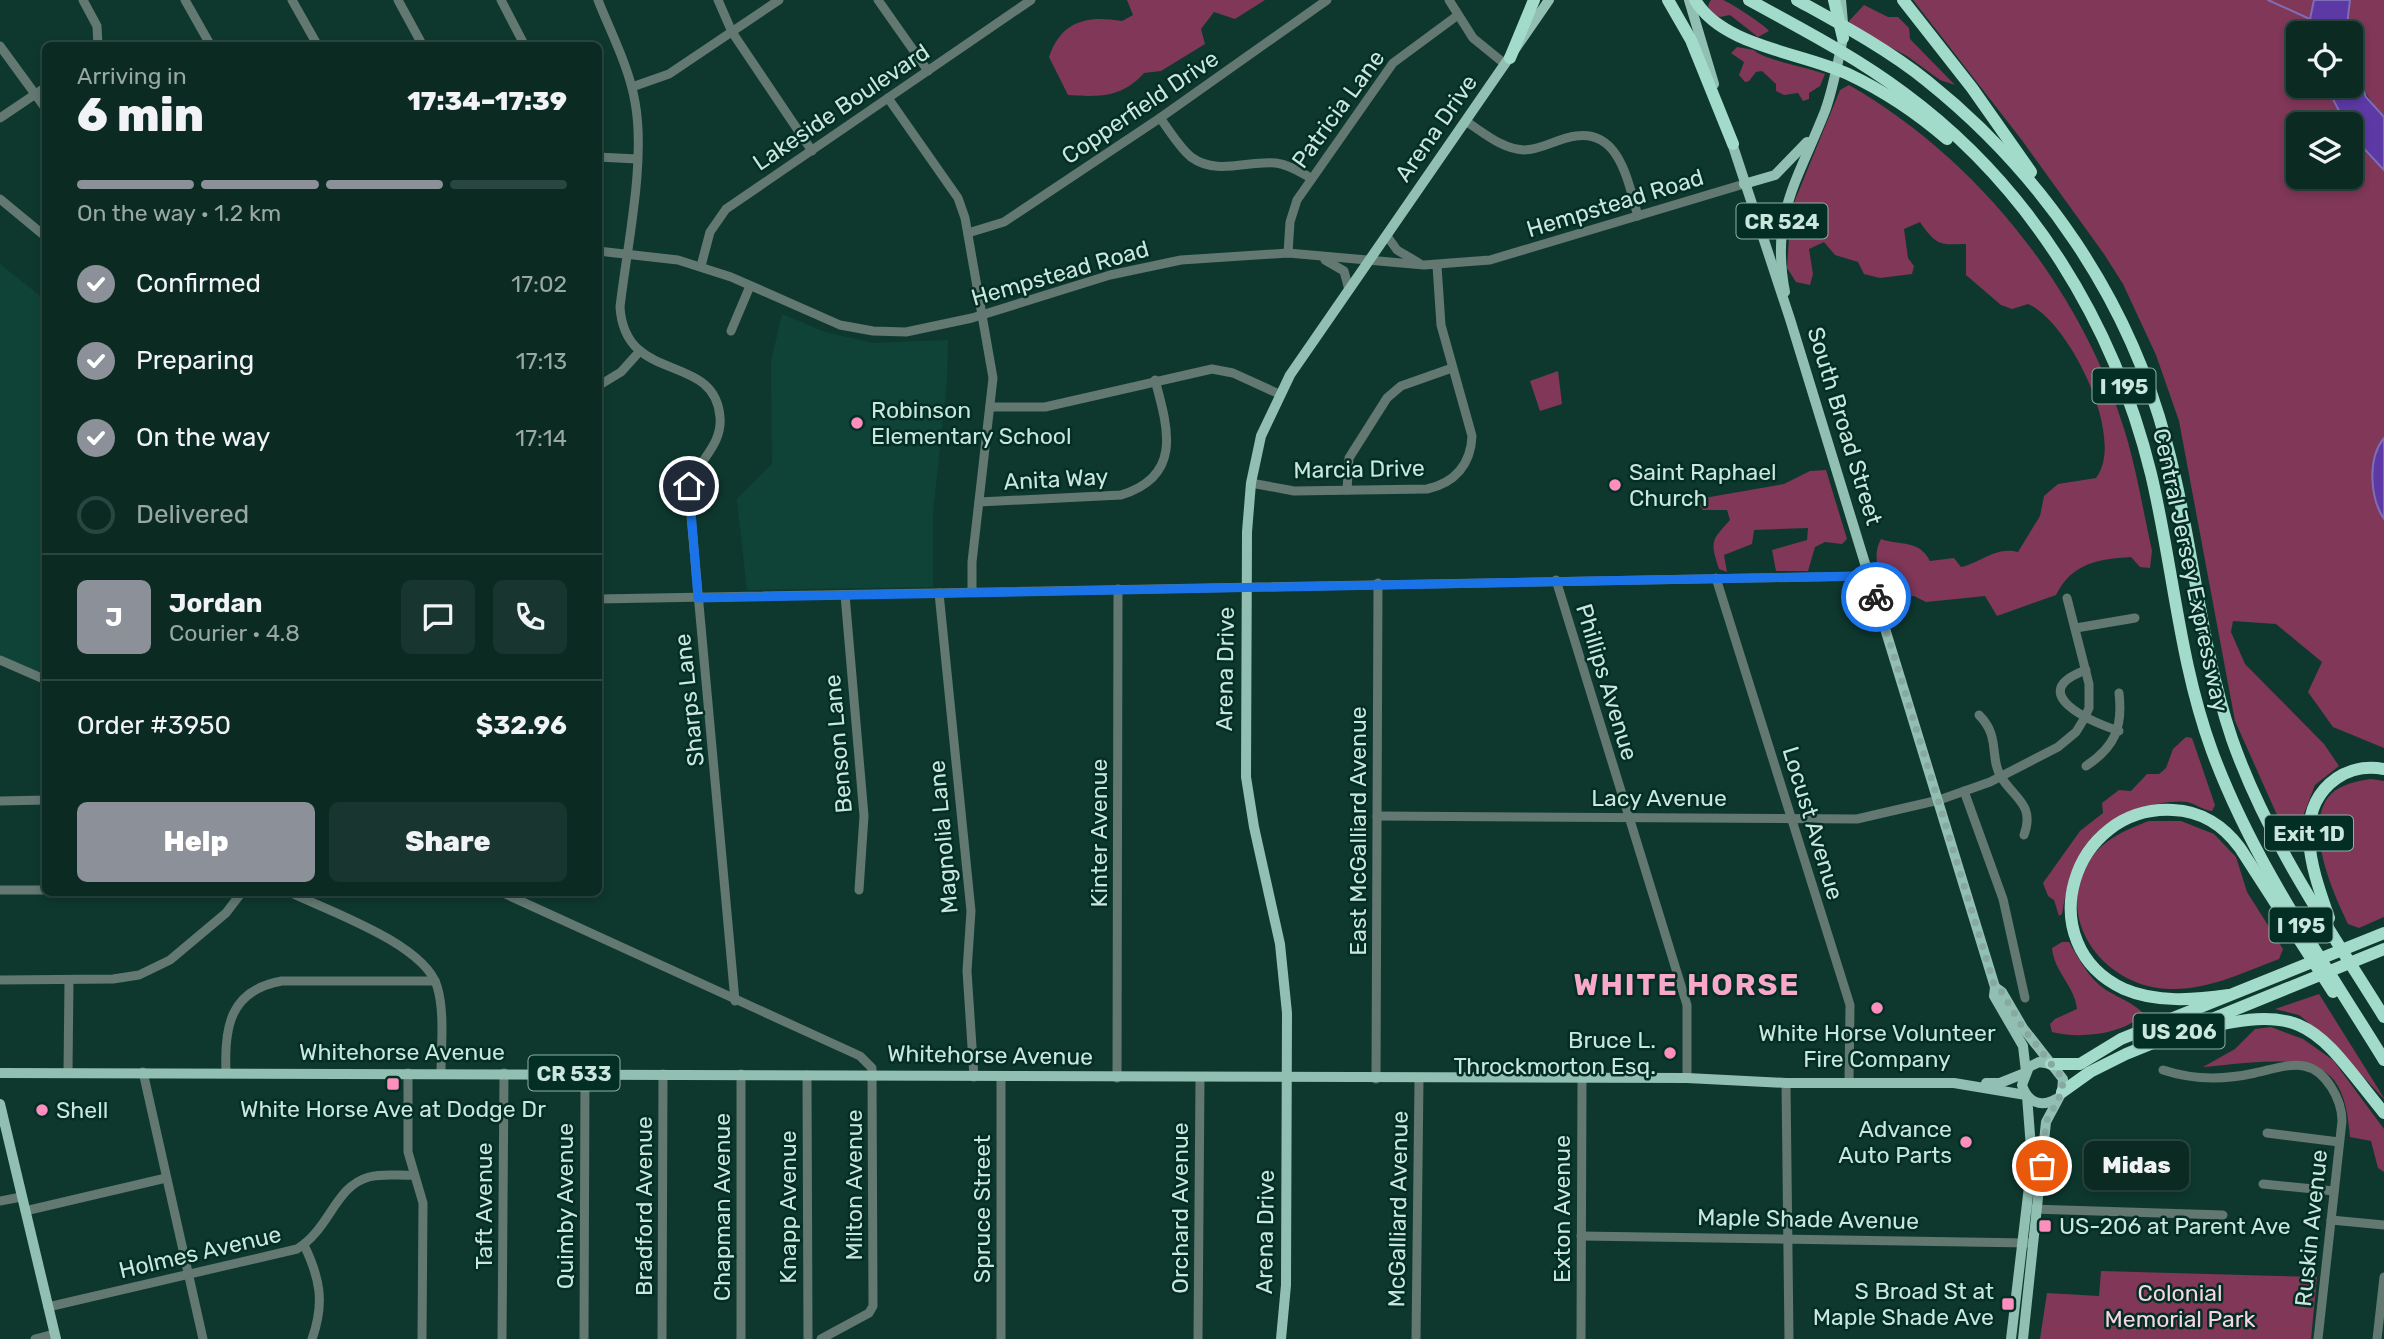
<!DOCTYPE html>
<meta charset="utf-8">
<style>
:root{--surface:#0a2a22;--page:#18362f;--text:#f1f3f6;--muted:#99a7a5;--line:#2a4640;--accent:#8c9099}
body{margin:0;font-family:Rubik,sans-serif;background:var(--page);color:var(--text);height:100vh;display:flex;flex-direction:column;font-size:26px;white-space:nowrap}
*{box-sizing:border-box;margin:0}
p{font-size:23px;color:var(--muted)}
.icon{flex:none;width:38px;height:38px;fill:none;stroke:currentColor;stroke-width:2;stroke-linecap:round;stroke-linejoin:round}
.map{position:relative;flex:1;overflow:hidden}
.drawer{position:absolute;left:42px;top:42px;width:560px;height:854px;display:flex;flex-direction:column;background:var(--surface);border-radius:10px;box-shadow:0 4px 10px #0003,0 0 0 2px var(--line)}
.drawer>*{flex:none}
.fabs{position:absolute;left:2286px;top:21px;display:grid;gap:14px}
.fabs a{display:grid;place-items:center;width:77px;height:77px;border-radius:10px;background:var(--surface);box-shadow:0 4px 10px #0003,0 0 0 2px var(--line);font-size:35px}
.pin{position:absolute;display:grid;place-items:center;width:60px;height:60px;color:#fff;margin:-30px;border:4px solid #fff;border-radius:50%;box-shadow:0 2px 7px #0007}
.courier{position:absolute;display:grid;place-items:center;width:70px;height:70px;margin:-35px;border:5px solid #1a73e8;border-radius:50%;background:#fff;color:#222;box-shadow:0 2px 9px #0007}
.bubble{position:absolute;height:49px;border-radius:10px;background:var(--surface);box-shadow:0 4px 10px #0003,0 0 0 2px var(--line);font-size:23px;font-weight:800;line-height:49px;text-align:center}
.overview em{font-style:normal;font-weight:800}
.overview div{display:flex;flex-direction:column-reverse}
.overview{display:flex;align-items:center;justify-content:space-between;height:119px;padding:0 35px}
h1{font-size:46px;font-weight:800;line-height:52px}
.bar{display:grid;grid-template-columns:repeat(4,1fr);gap:10px 7px;align-content:center;height:84px;padding:0 35px}
.bar i{height:9px;border-radius:5px;background:var(--line)}
.bar .active{background:var(--accent)}
.bar p{grid-column:span 4}
.line{display:flex;align-items:center;gap:18px;padding:0 35px;border-top:2px solid var(--line)}
.line div{flex:1}
.round{display:grid;place-items:center;flex:none;width:74px;height:74px;border-radius:10px;background:var(--page)}
ol{padding:0 35px;list-style:none}
li{display:flex;align-items:center;gap:21px;height:77px}
li p{margin-inline-start:auto}
li .icon{padding:7px;border-radius:50%;background:var(--accent);color:#fff;stroke-width:4}
li:last-child{color:var(--muted)}
li i{width:38px;height:38px;border:4px solid var(--line);border-radius:50%}
.action{display:flex;gap:14px;margin-top:auto;padding:14px 35px}
.action a{flex:1;height:80px;border-radius:10px;background:var(--accent);color:#fff;font-size:28px;font-weight:800;line-height:80px;text-align:center}
.action a+a{background:var(--page);color:var(--text)}
.map>svg:first-child{display:block}
</style>
<div class="map">
<svg width="2384" height="1339" viewBox="0 0 2384 1339">
<rect width="100%" height="100%" fill="#0e382e"/>
<g fill="#104337">
<path d="M0 264 45 300V675L0 655Z"/>
<path d="M782 314 825 332 873 343 948 340 947 381 933 513V587L747 590 737 499 772 464 771 362Z"/>
</g>
<g fill="#803758">
<path d="M1127 0H1265L1235 19 1214 12 1201 29 1205 44 1161 71 1144 73C1122 98 1098 97 1068 95L1049 57C1061 21 1087 15 1122 21L1133 15Z"/>
<path d="M1711 0C1715 0 1719 0 1723 0 1729 2 1765 25 1769 31L1758 37 1730 15 1720 17 1710 12 1708 5Z"/>
<path d="M1913 0H2314L2310 19 2312 33H2298V86H2326L2346 124H2298V177H2350V132L2384 170V438C2367 459 2370 497 2384 519V748L2333 727 2308 692 2322 662 2276 624 2233 621 2231 632 2245 664 2324 744 2339 766 2315 785 2298 829 2277 815 2235 721 2179 421 2156 355 2123 284 2104 254 2021 139Z"/>
<path d="M2350 0H2384V117C2361 91 2350 68 2350 33H2346L2344 26Z"/>
<path d="M1864 5 1888 17H1898L1909 28 1910 39 1955 85 1940 80 1907 56 1850 26 1849 21Z"/>
<path d="M1737 47 1754 50C1761 59 1810 68 1825 74L1820 86 1809 93V99L1803 101 1798 93 1784 95 1776 91V84L1762 71 1756 72 1749 81 1745 82 1739 75 1744 62 1731 53Z"/>
<path d="M1849 85C1980 160 2087 296 2128 442 2138 478 2144 515 2152 551L2150 568 2140 567 2131 557C2098 559 2072 563 2056 595L1997 616 1985 596 1926 602 1914 596 1895 598C1881 582 1870 558 1881 539 1900 546 1919 539 1930 561L1954 558 1961 567C1982 562 1996 546 2018 552L2040 516 2044 496 2058 484 2096 478C2127 439 2069 321 2028 304L2012 309 2001 305 1966 275V244C1939 245 1936 245 1920 222L1904 229 1908 258 1914 266 1912 274 1880 278 1864 274 1858 262 1835 255 1824 242 1809 249 1813 274 1810 285 1796 282 1787 268 1791 210 1840 90Z"/>
<path d="M1558 371 1562 404 1540 411 1530 381Z"/>
<path d="M1826 470 1847 539 1842 544 1825 542 1815 547 1808 571H1776L1772 550 1807 540 1808 528 1754 530 1752 544 1724 555 1727 572 1719 569C1710 541 1711 541 1730 520L1727 510H1703L1700 506 1704 498 1784 484 1810 471Z"/>
<path d="M2186 737 2192 738 2215 805 2212 811C2203 810 2196 804 2187 802 2174 800 2156 804 2144 807 2087 823 2071 860 2062 914L2059 916 2054 900 2048 896 2043 883 2080 831 2103 813 2102 803 2119 790 2131 791 2147 774H2159L2166 768 2173 749Z"/>
<path d="M2371 779 2384 781V917L2359 928 2348 924C2333 893 2302 824 2331 794 2341 784 2358 781 2371 779Z"/>
<path d="M2149 821H2181L2214 834 2236 857 2247 892 2283 949 2279 959C2244 972 2209 990 2171 989 2108 989 2053 923 2088 863 2101 840 2127 829 2149 821Z"/>
<path d="M2062 942H2069C2079 959 2089 979 2106 990 2119 998 2132 1002 2143 1013 2126 1035 2077 1039 2052 1032L2050 1024 2055 1019 2077 1009C2075 986 2054 972 2052 948Z"/>
<path d="M2319 994 2384 1098V1099L2326 1037 2299 1015 2275 1009Z"/>
<path d="M2271 1027 2303 1039 2333 1060 2384 1129V1172L2378 1168 2371 1141 2350 1137C2348 1117 2346 1096 2334 1080 2310 1050 2237 1065 2203 1067L2235 1049 2255 1029Z"/>
<path d="M2101 1271 2317 1277 2311 1339H2040L2047 1293 2099 1296Z"/>
</g>
<g fill="#5d39a6" stroke="#7e6db6" stroke-width="2">
<path d="M2314 0H2350L2346 33H2312L2310 19Z"/>
<path d="M2350 54 2366 97 2384 117V170L2355 139 2350 124H2346L2326 86H2350Z"/>
<path d="M2384 438V519C2370 498 2367 459 2384 438Z"/>
</g>
<g fill="none" stroke-linecap="round" stroke-linejoin="round">
<path stroke="#7e6db6" stroke-width="2" d="M2268 0 2312 20"/>
<g stroke="#627871" stroke-width="9">
<path d="M83 0 97 26 98 46"/>
<path d="M185 0 211 46"/>
<path d="M292 0 318 46"/>
<path d="M398 0 423 46"/>
<path d="M501 0 525 46"/>
<path d="M598 0C611 33 629 67 635 102 646 161 627 246 620 307 625 386 715 351 720 417 723 449 691 464 689 494L735 1001"/>
<path d="M718 0 732 32 812 151"/>
<path d="M878 0 928 71"/>
<path d="M1449 0 1473 38 1505 64"/>
<path d="M0 46 46 109"/>
<path d="M632 87 669 74 779 0"/>
<path d="M888 98 958 198 965 218 993 378 972 562V592"/>
<path d="M0 118 46 87"/>
<path d="M1160 118C1170 131 1179 147 1191 157 1217 176 1248 160 1276 163 1290 165 1300 172 1311 178"/>
<path d="M1467 122C1484 133 1502 149 1524 150 1542 150 1558 138 1576 136 1621 130 1628 184 1638 216"/>
<path d="M598 157 637 159"/>
<path d="M0 199 46 237"/>
<path d="M968 233 1004 222 1160 118 1327 0"/>
<path d="M1387 236 1397 250 1419 263"/>
<path d="M598 251 678 260 731 277 840 325 873 331 906 332 972 318 1110 275 1181 260 1288 253 1424 265 1490 260 1744 184"/>
<path d="M1288 253 1290 222 1297 200 1393 63 1458 15"/>
<path d="M1325 260 1344 271 1349 290"/>
<path d="M701 266 710 232 726 209 1031 0"/>
<path d="M731 331 750 286"/>
<path d="M598 386 621 372 639 352"/>
<path d="M990 407H1045L1212 369 1233 373 1279 394"/>
<path d="M1251 483 1294 491 1427 489C1455 483 1471 464 1472 436L1441 325 1437 266"/>
<path d="M1347 490 1349 458 1387 398 1401 386 1452 368"/>
<path d="M979 502 1121 495C1183 476 1168 428 1155 380"/>
<path d="M1716 578 1850 1005 1849 1082"/>
<path d="M1556 580 1687 1005V1078"/>
<path d="M939 593 971 911 967 971 974 1077"/>
<path d="M845 595 864 816 859 890"/>
<path d="M598 599 1869 576"/>
<path d="M2076 628 2135 618"/>
<path d="M0 660 46 680"/>
<path d="M2086 670C2023 693 2092 722 2119 731"/>
<path d="M1979 715C2001 737 1989 757 2001 777 2015 799 2035 805 2024 835"/>
<path d="M2086 766C2115 747 2123 727 2119 693"/>
<path d="M1964 791 2003 899 2025 998"/>
<path d="M0 801 46 800"/>
<path d="M1377 816 1857 819 1939 800 1990 782 2058 747 2076 732 2084 719 2089 708V684L2067 598"/>
<path d="M0 890H46"/>
<path d="M289 892C329 911 424 944 437 986 445 1012 441 1045 441 1073"/>
<path d="M501 892 860 1056 872 1068 873 1306 869 1313 821 1339"/>
<path d="M0 980 113 979 139 975 170 960 226 913 242 892"/>
<path d="M2163 1070C2193 1080 2224 1080 2255 1073 2270 1070 2289 1063 2304 1066 2326 1070 2342 1100 2342 1121L2318 1339"/>
<path d="M68 1072 69 980"/>
<path d="M143 1072 203 1339"/>
<path d="M226 1072C224 1027 230 990 282 981H435"/>
<path d="M408 1073V1152L423 1203 422 1339"/>
<path d="M807 1075 808 1339"/>
<path d="M1117 1078 1118 589"/>
<path d="M1376 1079 1378 583"/>
<path d="M1786 1083 1789 1339"/>
<path d="M2267 1133 2339 1142"/>
<path d="M2263 1184 2334 1191"/>
<path d="M0 1201 21 1197"/>
<path d="M2031 1209 2223 1215"/>
<path d="M25 1211 166 1178"/>
<path d="M2331 1220 2384 1225"/>
<path d="M1581 1236 2028 1243"/>
<path d="M304 1245C320 1278 325 1303 312 1339"/>
<path d="M48 1307 297 1249C330 1229 335 1186 369 1177 384 1173 399 1176 414 1175"/>
<path d="M35 1339 54 1334"/>
<path d="M502 1339 504 1073"/>
<path d="M584 1339 585 1073"/>
<path d="M662 1339 663 1074"/>
<path d="M741 1339V1074"/>
<path d="M1001 1339V1078"/>
<path d="M1198 1339 1200 1077"/>
<path d="M1416 1339 1419 1079"/>
<path d="M1581 1339 1582 1079"/>
<path d="M2377 1339 2384 1277"/>
</g>
<g stroke="#91bfb1" stroke-width="10">
<path d="M1689 0 1714 84"/>
<path d="M1841 0 1843 23"/>
<path d="M1730 137 1790 319 1995 987 1994 996 2023 1046 2026 1072"/>
<path d="M1744 184 1775 175 1807 142"/>
<path d="M1785 292C1770 215 1798 180 1825 111 1833 89 1837 66 1842 43"/>
<path d="M1995 987 2002 992 2023 1028 2063 1079 2062 1092 2046 1122 2023 1339"/>
<path d="M2051 1064 2039 1062 2029 1067 2022 1085C2027 1102 2041 1108 2056 1099"/>
<path d="M0 1073 1687 1078 1786 1083H1954L2026 1095"/>
<path d="M1986 1083H2000L2025 1073"/>
<path d="M0 1104 56 1339"/>
<path d="M1281 1339 1286 1285 1287 1013 1280 944 1254 827 1246 777 1247 532 1251 483 1261 436 1290 375 1549 0"/>
<path d="M2011 1339 2032 1161 2027 1096"/>
</g>
<g stroke="#a3dbca" stroke-width="12">
<path d="M1668 0 1691 40 1733 144"/>
<path d="M1695 0C1723 47 1801 52 1848 74 1884 91 1917 113 1947 139"/>
<path d="M1749 0C1802 29 1856 57 1904 93 2030 186 2114 323 2151 474 2173 566 2179 661 2212 751 2253 862 2322 959 2384 1060"/>
<path d="M1797 0C1842 25 1887 49 1927 81 2042 173 2128 298 2166 441 2193 539 2199 642 2232 739 2267 839 2328 927 2384 1017"/>
<path d="M1834 0 1843 38"/>
<path d="M1903 0 1972 88 2031 172"/>
<path d="M1510 58 1534 0"/>
<path d="M2329 918C2314 874 2289 811 2337 778 2352 768 2367 766 2384 769"/>
<path d="M2229 995C2195 1000 2156 1003 2124 989 2029 945 2071 805 2173 810 2201 811 2224 826 2240 848L2333 992"/>
<path d="M2193 1031C2309 1000 2316 1029 2384 1113"/>
<path d="M2051 1064H2080L2121 1039 2384 933"/>
<path d="M2062 1092 2090 1072 2126 1054 2384 949"/>
</g>
</g>
<g fill="none" stroke-linecap="round" stroke-linejoin="round">
<path stroke="#89a9a0" stroke-width="7" stroke-dasharray="0 12.6" d="M1876 597 1995 987 2002 992 2023 1028 2063 1079 2062 1092 2046 1122 2042 1166"/>
<path stroke="#1a73e8" stroke-width="9" d="M689 486 698 598 1859 576H1869L1876 597"/>
</g>
<g fill="#fd8ebe" stroke="#022e24" stroke-width="2.5">
<circle cx="857" cy="423" r="7"/>
<circle cx="1615" cy="485" r="7"/>
<circle cx="1877" cy="1008" r="7"/>
<circle cx="1670" cy="1053" r="7"/>
<rect x="386" y="1077" width="14" height="14" rx="3.5"/>
<circle cx="42" cy="1110" r="7"/>
<circle cx="1966" cy="1142" r="7"/>
<rect x="2038" y="1219" width="14" height="14" rx="3.5"/>
<rect x="2001" y="1297" width="14" height="14" rx="3.5"/>
</g>
<g text-anchor="middle" dominant-baseline="central" stroke-width="5" stroke-linejoin="round" paint-order="stroke">
<g fill="#022e24" stroke="#8fafa6" stroke-width="2">
<rect x="1736.5" y="203.5" width="91" height="35" rx="5"/>
<rect x="2092.5" y="368.5" width="63" height="35" rx="5"/>
<rect x="2265" y="815.5" width="88" height="35" rx="5"/>
<rect x="2269.5" y="907.5" width="63" height="35" rx="5"/>
<rect x="2133.5" y="1013.5" width="91" height="35" rx="5"/>
<rect x="528.5" y="1055.5" width="91" height="35" rx="5"/>
</g>
<g font-size="21" font-weight="bold" fill="#cbe6dd">
<text x="1782" y="221">CR 524</text>
<text x="2124" y="386">I 195</text>
<text x="2309" y="833">Exit 1D</text>
<text x="2301" y="925">I 195</text>
<text x="2179" y="1031">US 206</text>
<text x="574" y="1073">CR 533</text>
</g>
<g font-size="23" fill="#cbe6dd" stroke="#022e24">
<text transform="translate(841 107) rotate(-34)">Lakeside Boulevard</text>
<text transform="translate(1140 107) rotate(-34)">Copperfield Drive</text>
<text transform="translate(1338 109) rotate(-54)">Patricia Lane</text>
<text transform="translate(1436 128) rotate(-55)">Arena Drive</text>
<text transform="translate(1615 203) rotate(-17)">Hempstead Road</text>
<text transform="translate(1060 273) rotate(-16)">Hempstead Road</text>
<text transform="translate(1845 426) rotate(73)">South Broad Street</text>
<text transform="translate(1359 469) rotate(-1)">Marcia Drive</text>
<text transform="translate(1056 479) rotate(-3)">Anita Way</text>
<text transform="translate(2191 570) rotate(78)">Central Jersey Expressway</text>
<text transform="translate(1225 669) rotate(-89)">Arena Drive</text>
<text transform="translate(1607 682) rotate(73)">Phillips Avenue</text>
<text transform="translate(689 700) rotate(-96)">Sharps Lane</text>
<text transform="translate(838 744) rotate(-95)">Benson Lane</text>
<text x="1659" y="798">Lacy Avenue</text>
<text transform="translate(1813 823) rotate(73)">Locust Avenue</text>
<text transform="translate(1358 831) rotate(-90)">East McGalliard Avenue</text>
<text transform="translate(1099 833) rotate(-90)">Kinter Avenue</text>
<text transform="translate(943 837) rotate(-95)">Magnolia Lane</text>
<text x="402" y="1052">Whitehorse Avenue</text>
<text transform="translate(990 1055) rotate(1)">Whitehorse Avenue</text>
<text transform="translate(854 1185) rotate(-90)">Milton Avenue</text>
<text transform="translate(484 1206) rotate(-90)">Taft Avenue</text>
<text transform="translate(565 1206) rotate(-90)">Quimby Avenue</text>
<text transform="translate(644 1206) rotate(-90)">Bradford Avenue</text>
<text transform="translate(722 1207) rotate(-90)">Chapman Avenue</text>
<text transform="translate(788 1207) rotate(-90)">Knapp Avenue</text>
<text transform="translate(1180 1208) rotate(-90)">Orchard Avenue</text>
<text transform="translate(982 1209) rotate(-90)">Spruce Street</text>
<text transform="translate(1398 1209) rotate(-89)">McGalliard Avenue</text>
<text transform="translate(1562 1209) rotate(-90)">Exton Avenue</text>
<text transform="translate(1808 1219) rotate(1)">Maple Shade Avenue</text>
<text transform="translate(2311 1228) rotate(-84)">Ruskin Avenue</text>
<text transform="translate(1265 1232) rotate(-89)">Arena Drive</text>
<text transform="translate(200 1252) rotate(-13)">Holmes Avenue</text>
</g>
<g font-size="23" fill="#cbe6dd" stroke="#022e24" text-anchor="start">
<text x="871" y="410">Robinson<tspan x="871" dy="26">Elementary School</tspan></text>
<text x="1629" y="472">Saint Raphael<tspan x="1629" dy="26">Church</tspan></text>
<text x="1877" y="1033" text-anchor="middle">White Horse Volunteer<tspan x="1877" dy="26">Fire Company</tspan></text>
<text x="1656" y="1040" text-anchor="end">Bruce L.<tspan x="1656" dy="26">Throckmorton Esq.</tspan></text>
<text x="393" y="1109" text-anchor="middle">White Horse Ave at Dodge Dr</text>
<text x="56" y="1110">Shell</text>
<text x="1952" y="1129" text-anchor="end">Advance<tspan x="1952" dy="26">Auto Parts</tspan></text>
<text x="2059" y="1226">US-206 at Parent Ave</text>
<text x="1994" y="1291" text-anchor="end">S Broad St at<tspan x="1994" dy="26">Maple Shade Ave</tspan></text>
</g>
<g font-size="23" fill="#f7d6e2" stroke="#022e24">
<text x="2180" y="1293">Colonial<tspan x="2180" dy="26">Memorial Park</tspan></text>
</g>
<g font-size="30" font-weight="bold" letter-spacing="2" fill="#f8a9c9" stroke="#022e24">
<text x="1687" y="985">WHITE HORSE</text>
</g>
</g>
</svg>
<div class="fabs">
<a><svg class="icon" aria-label="locate" viewBox="0 0 24 24"><circle cx="12" cy="12" r="6"/><path d="M12 2v4M12 18v4M2 12h4M18 12h4"/></svg></a>
<a><svg class="icon" aria-label="layers" viewBox="0 0 24 24"><path d="M12 4l9 5-9 5-9-5zM3 14l9 5 9-5"/></svg></a>
</div>
<div class="pin" style="left:2042px;top:1166px;background:#ea580c"><svg class="icon" aria-label="bag" viewBox="0 0 24 24"><path d="M5 8h14l-1 12H6zM9 8a3 3 0 0 1 6 0"/></svg></div>
<div class="pin" style="left:689px;top:486px;background:#1f2937"><svg class="icon" aria-label="home" viewBox="0 0 24 24"><path d="M3 11l9-7 9 7M6 9v11h12V9"/></svg></div>
<div class="courier" style="left:1876px;top:597px"><svg class="icon" aria-label="bike" viewBox="0 0 24 24"><circle cx="6" cy="16" r="4"/><circle cx="18" cy="16" r="4"/><path d="M6 16l4-8h5l3 8M10 8l3 8H6M13 5h3"/></svg></div>
<div class="bubble" style="left:2084px;top:1141px;width:105px">Midas</div>
<section class="drawer">
<div class="overview"><div><h1>6 min</h1><p>Arriving in</p></div><em>17:34–17:39</em></div>
<div class="bar"><i class="active"></i><i class="active"></i><i class="active"></i><i></i><p>On the way · 1.2 km</p></div>
<ol>
<li><svg class="icon" aria-label="check" viewBox="0 0 24 24"><path d="M5 12l5 5 9-10"/></svg>Confirmed<p>17:02</p></li>
<li><svg class="icon" aria-label="check" viewBox="0 0 24 24"><path d="M5 12l5 5 9-10"/></svg>Preparing<p>17:13</p></li>
<li><svg class="icon" aria-label="check" viewBox="0 0 24 24"><path d="M5 12l5 5 9-10"/></svg>On the way<p>17:14</p></li>
<li><i></i>Delivered</li>
</ol>
<div class="line" style="height:126px"><b class="round" style="background:var(--accent);color:#fff">J</b><div><b>Jordan</b><p>Courier · 4.8</p></div><a class="round"><svg class="icon" aria-label="chat" viewBox="0 0 24 24"><path d="M4 5h16v11H9l-5 4z"/></svg></a><a class="round"><svg class="icon" aria-label="phone" viewBox="0 0 24 24"><path d="M5 4h4l2 5-3 2q2 4 5 5l2-3 5 2v4C11 20 4 13 5 4z"/></svg></a></div>
<div class="line" style="height:91px"><div>Order #3950</div><b>$32.96</b></div>
<div class="action"><a>Help</a><a>Share</a></div>
</section>
</div>
